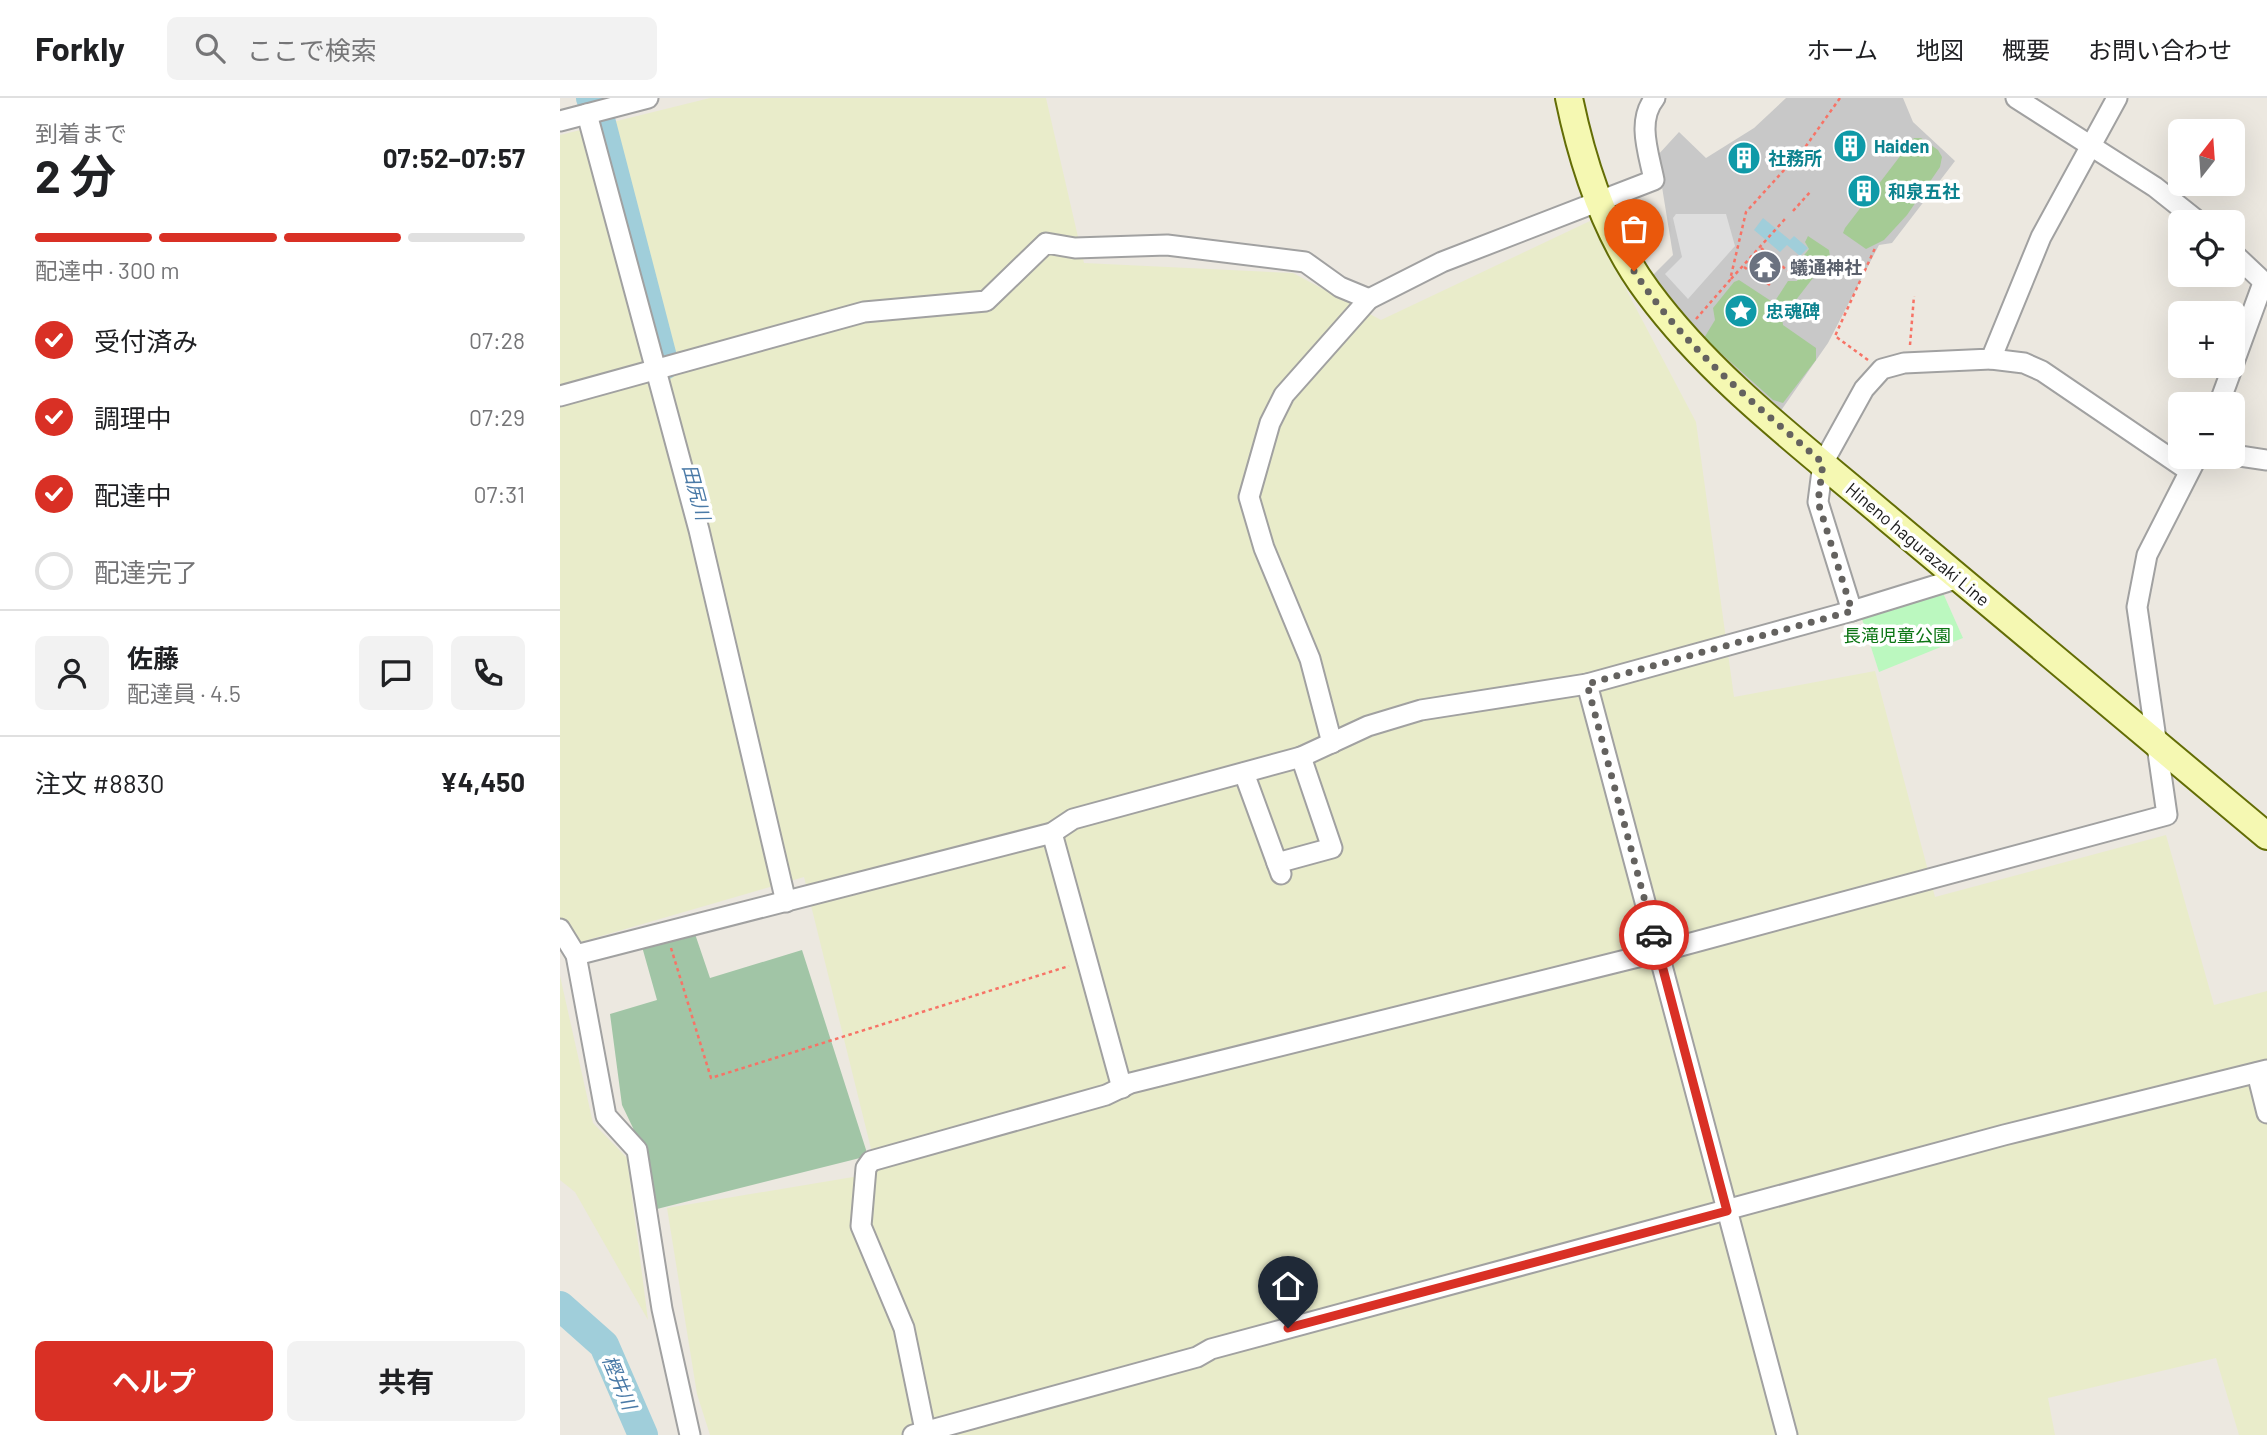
<!DOCTYPE html>
<html lang="ja">
<meta charset="utf-8">
<style>
:root{--surface:#fff;--page:#f2f2f2;--text:#202124;--muted:#757577;--line:#e0e0e0;--accent:#d93025}
body{margin:0;font-family:Barlow,"Noto Sans JP",sans-serif;background:var(--page);color:var(--text);height:100vh;display:flex;flex-direction:column;font-size:26px;white-space:nowrap}
*{box-sizing:border-box;margin:0}
p{font-size:23px;color:var(--muted)}
.icon{flex:none;width:38px;height:38px;fill:none;stroke:currentColor;stroke-width:2;stroke-linecap:round;stroke-linejoin:round}
.map{position:relative;flex:1;overflow:hidden}
.details{display:flex;flex-direction:column;background:var(--surface);width:560px}
.details>*{flex:none}
.needle{width:46px;rotate:17deg}
.tools{position:absolute;left:1608px;top:21px;display:grid;gap:14px}
.tools a{display:grid;place-items:center;width:77px;height:77px;border-radius:10px;background:var(--surface);box-shadow:0 7px 28px #0002;font-size:35px}
.pin{position:absolute;display:grid;place-items:center;width:60px;height:60px;color:#fff;margin:-72px -30px;border-radius:50% 50% 50% 0;rotate:-45deg;box-shadow:0 0 7px #0007}
.pin .icon{rotate:45deg}
.courier{position:absolute;display:grid;place-items:center;width:70px;height:70px;margin:-35px;border:5px solid #d93025;border-radius:50%;background:#fff;color:#222;box-shadow:0 2px 9px #0007}
.overview em{font-style:normal;font-weight:700}
.overview div{display:flex;flex-direction:column-reverse}
.overview{display:flex;align-items:center;justify-content:space-between;height:119px;padding:0 35px}
h1{font-size:46px;font-weight:700;line-height:52px}
.bar{display:grid;grid-template-columns:repeat(4,1fr);gap:10px 7px;align-content:center;height:84px;padding:0 35px}
.bar i{height:9px;border-radius:5px;background:var(--line)}
.bar .active{background:var(--accent)}
.bar p{grid-column:span 4}
.line{display:flex;align-items:center;gap:18px;padding:0 35px;border-top:2px solid var(--line)}
.line div{flex:1}
.round{display:grid;place-items:center;flex:none;width:74px;height:74px;border-radius:10px;background:var(--page)}
ol{padding:0 35px;list-style:none}
li{display:flex;align-items:center;gap:21px;height:77px}
li p{margin-inline-start:auto}
li .icon{padding:7px;border-radius:50%;background:var(--accent);color:#fff;stroke-width:4}
li:last-child{color:var(--muted)}
li i{width:38px;height:38px;border:4px solid var(--line);border-radius:50%}
.cta{display:flex;gap:14px;margin-top:auto;padding:14px 35px}
.cta a{flex:1;height:80px;border-radius:10px;background:var(--accent);color:#fff;font-size:28px;font-weight:700;line-height:80px;text-align:center}
.cta a+a{background:var(--page);color:var(--text)}
header{display:flex;align-items:center;gap:42px;box-sizing:border-box;height:98px;padding:0 35px;background:var(--surface);border-bottom:2px solid var(--line)}
header strong{font-size:33px}
nav{display:flex;gap:38px;margin-inline-start:auto;font-size:24px}
.search{width:490px;height:63px;background:var(--page);display:flex;align-items:center;gap:18px;box-sizing:border-box;padding:0 24px;border-radius:10px;color:var(--muted);font-size:26px}
main{display:flex;flex:1;min-height:0}
.map>svg:first-child{display:block}
</style>
<header>
<strong>Forkly</strong>
<div class="search"><svg class="icon" aria-label="search" viewBox="0 0 24 24"><circle cx="10" cy="10" r="6"/><path d="M15 15l6 6"/></svg>ここで検索</div>
<nav><a>ホーム</a><a>地図</a><a>概要</a><a>お問い合わせ</a></nav>
</header>
<main>
<section class="details">
<div class="overview"><div><h1>2 分</h1><p>到着まで</p></div><em>07:52–07:57</em></div>
<div class="bar"><i class="active"></i><i class="active"></i><i class="active"></i><i></i><p>配達中 · 300 m</p></div>
<ol>
<li><svg class="icon" aria-label="check" viewBox="0 0 24 24"><path d="M5 12l5 5 9-10"/></svg>受付済み<p>07:28</p></li>
<li><svg class="icon" aria-label="check" viewBox="0 0 24 24"><path d="M5 12l5 5 9-10"/></svg>調理中<p>07:29</p></li>
<li><svg class="icon" aria-label="check" viewBox="0 0 24 24"><path d="M5 12l5 5 9-10"/></svg>配達中<p>07:31</p></li>
<li><i></i>配達完了</li>
</ol>
<div class="line" style="height:126px"><a class="round"><svg class="icon" aria-label="person" viewBox="0 0 24 24"><circle cx="12" cy="8" r="4"/><path d="M4 21q1-7 8-7t8 7"/></svg></a><div><b>佐藤</b><p>配達員 · 4.5</p></div><a class="round"><svg class="icon" aria-label="chat" viewBox="0 0 24 24"><path d="M4 5h16v11H9l-5 4z"/></svg></a><a class="round"><svg class="icon" aria-label="phone" viewBox="0 0 24 24"><path d="M5 4h4l2 5-3 2q2 4 5 5l2-3 5 2v4C11 20 4 13 5 4z"/></svg></a></div>
<div class="line" style="height:91px"><div>注文 #8830</div><b>¥4,450</b></div>
<div class="cta"><a>ヘルプ</a><a>共有</a></div>
</section>
<div class="map">
<svg width="1707" height="1337" viewBox="0 0 1707 1337">
<rect width="100%" height="100%" fill="#ece8e0"/>
<path fill="#c8c8c8" d="M1226 0H1343L1353 24 1395 63 1332 145 1319 147 1268 245 1220 314 1156 262 1089 181 1113 157 1097 58 1119 34 1146 60 1194 30Z"/>
<g fill="#e9ecca">
<path d="M150 0H486L524 165 733 175 821 222 1030 123 1136 324 1174 599 1315 573 1375 799 1606 737 1654 907 1707 893V1337H1679L1656 1260 1488 1300 1495 1337H150L137 1296 107 1110 317 1075 244 779 0 850V37Z"/>
<path d="M0 878 33 1025 67 1060 88 1222 15 1094 0 1082Z"/>
</g>
<g fill="#a5cb95">
<path d="M1354 40H1361L1378 52 1382 59 1380 69 1347 117 1324 142 1306 151 1283 135 1285 130Z"/>
<path d="M1248 138 1269 152 1270 158 1222 220 1223 227 1256 250V262L1223 305 1213 302 1144 240 1155 222 1153 210 1174 184 1179 182 1211 203H1215L1228 183H1237L1240 177 1237 166 1249 151 1245 144Z"/>
</g>
<path fill="#a1c5a6" d="M134 833 150 880 242 852 308 1058 93 1112 73 1030 62 1007 50 916 97 902 81 845Z"/>
<path fill="#bbf8bf" d="M1383 495 1403 540 1319 574 1301 518Z"/>
<path fill="#dedede" d="M1116 116H1166L1175 148 1128 201 1105 176 1122 159 1113 120Z"/>
<path fill="#a0ceda" d="M1203 120 1230 142 1234 138 1248 150 1240 158 1227 147 1220 154 1194 132Z"/>
<g fill="none" stroke-linecap="round" stroke-linejoin="round">
<g stroke="#a0ceda" stroke-width="30">
<path d="M31 0 41 25 104 267"/>
<path d="M0 1208 44 1247 83 1337"/>
</g>
<defs>
<g id="minor">
<path d="M1456 0 1595 89 1639 124"/>
<path d="M27 16 139 432 226 804"/>
<path d="M0 23 88 0"/>
<path d="M1673 155 1707 187"/>
<path d="M1431 261 1464 265 1482 273 1629 373"/>
<path d="M1673 267 1703 185"/>
<path d="M0 298 304 214 426 203 486 145 515 150 607 147 745 164 780 189 809 201"/>
<path d="M1659 306 1673 268"/>
<path d="M1673 357 1707 362"/>
<path d="M1292 513 1258 404 1263 365 1304 291 1322 271 1344 265 1431 261 1481 139 1557 0"/>
<path d="M1027 586 1227 1337"/>
<path d="M772 645 750 561 704 450 689 399 710 325 724 297 809 201 882 164 1094 82C1089 56 1076 23 1095 0"/>
<path d="M684 675 721 776"/>
<path d="M492 735 562 990"/>
<path d="M717 765 772 750 741 659"/>
<path d="M0 831 16 857 46 1018 77 1052 102 1211 130 1337"/>
<path d="M16 857 492 735 513 721 741 659 808 628 861 612 1027 586 1292 513 1399 480"/>
<path d="M1697 975 1707 1015"/>
<path d="M353 1337 637 1259 651 1251 1444 1037 1707 972"/>
<path d="M366 1337 344 1230 301 1128 306 1070 311 1063 546 997 571 985 1098 854 1607 717 1577 509 1587 457 1637 359"/>
</g>
<path id="secondary" d="M1009 0C1023 68 1046 138 1088 194 1153 282 1244 349 1326 419 1453 526 1580 632 1707 738"/>
</defs>
<use href="#minor" stroke="#a1a1a1" stroke-width="23"/>
<use href="#secondary" stroke="#636d06" stroke-width="30"/>
<g stroke="#f77366" stroke-width="2.5" stroke-dasharray="3.5 3.5" stroke-linecap="butt">
<path d="M1233 113 1251 93"/>
<path d="M1201 150 1230 175"/>
<path d="M1184 169 1210 187"/>
<path d="M1171 181 1225 121"/>
<path d="M1136 221 1170 182 1186 114 1246 48 1280 0"/>
<path d="M1350 247 1354 198"/>
<path d="M1308 262 1275 238 1316 148"/>
<path d="M111 850 151 980 509 868"/>
</g>
<use href="#minor" stroke="#fff" stroke-width="19"/>
<use href="#secondary" stroke="#f5f8b2" stroke-width="26"/>
</g>
<g fill="none" stroke-linecap="round" stroke-linejoin="round">
<path stroke="#64625f" stroke-width="7" stroke-dasharray="0 12.6" d="M1074 173C1123 249 1195 306 1263 365L1258 404 1292 513 1027 586 1094 837"/>
<path stroke="#d93025" stroke-width="9" d="M728 1230 1167 1113 1094 837"/>
</g>
<defs>
<symbol id="building-disc" viewBox="-11 -11 22 22"><circle r="9.5" fill="#0f9aa8" stroke="#fff"/><path d="M-4-6H4V6H1V3H-1V6H-4ZM-2.5-4.3h1.7v1.8h-1.7ZM.8-4.3h1.7v1.8H.8ZM-2.5-1h1.7V.8h-1.7ZM.8-1h1.7V.8H.8Z" fill="#fff"/></symbol>
<symbol id="temple-disc" viewBox="-11 -11 22 22"><circle r="9.5" fill="#6b7280" stroke="#fff"/><path d="M0-6L5-2H3V0L6.5 2.5H4V6H1.5V3h-3V6H-4V2.5H-6.5L-3 0V-2H-5Z" fill="#fff"/></symbol>
<symbol id="sight-disc" viewBox="-11 -11 22 22"><circle r="9.5" fill="#0f9aa8" stroke="#fff"/><path d="M0-6L1.8-2.2L6-1.7L2.9 1.2L3.7 5.4L0 3.3L-3.7 5.4L-2.9 1.2L-6-1.7L-1.8-2.2Z" fill="#fff"/></symbol>
</defs>
<g fill-rule="evenodd">
<use href="#building-disc" x="1271" y="29" width="38" height="38"/>
<use href="#building-disc" x="1165" y="41" width="38" height="38"/>
<use href="#building-disc" x="1285" y="74" width="38" height="38"/>
<use href="#temple-disc" x="1186" y="150" width="38" height="38"/>
<use href="#sight-disc" x="1162" y="194" width="38" height="38"/>
</g>
<g text-anchor="middle" dominant-baseline="central" stroke-width="7" stroke-linejoin="round" paint-order="stroke">
<g font-size="18" font-weight="bold" fill="#0d838f" stroke="#fff" text-anchor="start">
<text x="1314" y="48">Haiden</text>
<text x="1208" y="60">社務所</text>
<text x="1328" y="93">和泉五社</text>
<text x="1206" y="213">忠魂碑</text>
</g>
<g font-size="18" font-weight="bold" fill="#5b616d" stroke="#fff" text-anchor="start">
<text x="1230" y="169">蟻通神社</text>
</g>
<g font-size="18" fill="#1a1a1a" stroke="#fff">
<text transform="translate(1358 446) rotate(40)">Hineno hagurazaki Line</text>
</g>
<g font-size="18" fill="#0c7514" stroke="#fff">
<text x="1337" y="537">長滝児童公園</text>
</g>
<g font-size="19" font-style="italic" fill="#4a7aa7" stroke="#fff">
<text transform="translate(137 394) rotate(75)">田尻川</text>
<text transform="translate(60 1284) rotate(67)">樫井川</text>
</g>
</g>
</svg>
<div class="tools">
<a><svg class="needle" viewBox="-14 -14 28 28"><path d="M0-13l5 13h-10z" fill="#e53935"/><path d="M0 13l5-13h-10z" fill="#757577"/></svg></a>
<a><svg class="icon" aria-label="locate" viewBox="0 0 24 24"><circle cx="12" cy="12" r="6"/><path d="M12 2v4M12 18v4M2 12h4M18 12h4"/></svg></a>
<a>+</a>
<a>−</a>
</div>
<div class="pin" style="left:1074px;top:173px;background:#ea580c"><svg class="icon" aria-label="bag" viewBox="0 0 24 24"><path d="M5 8h14l-1 12H6zM9 8a3 3 0 0 1 6 0"/></svg></div>
<div class="pin" style="left:728px;top:1230px;background:#1f2937"><svg class="icon" aria-label="home" viewBox="0 0 24 24"><path d="M3 11l9-7 9 7M6 9v11h12V9"/></svg></div>
<div class="courier" style="left:1094px;top:837px"><svg class="icon" aria-label="car" viewBox="0 0 24 24"><path d="M5 17H2v-5l4-1 3-4h7l3 4 3 1v5h-3M9 17h6M6 11h13"/><circle cx="7" cy="17" r="2"/><circle cx="17" cy="17" r="2"/></svg></div>
</div>
</main>
